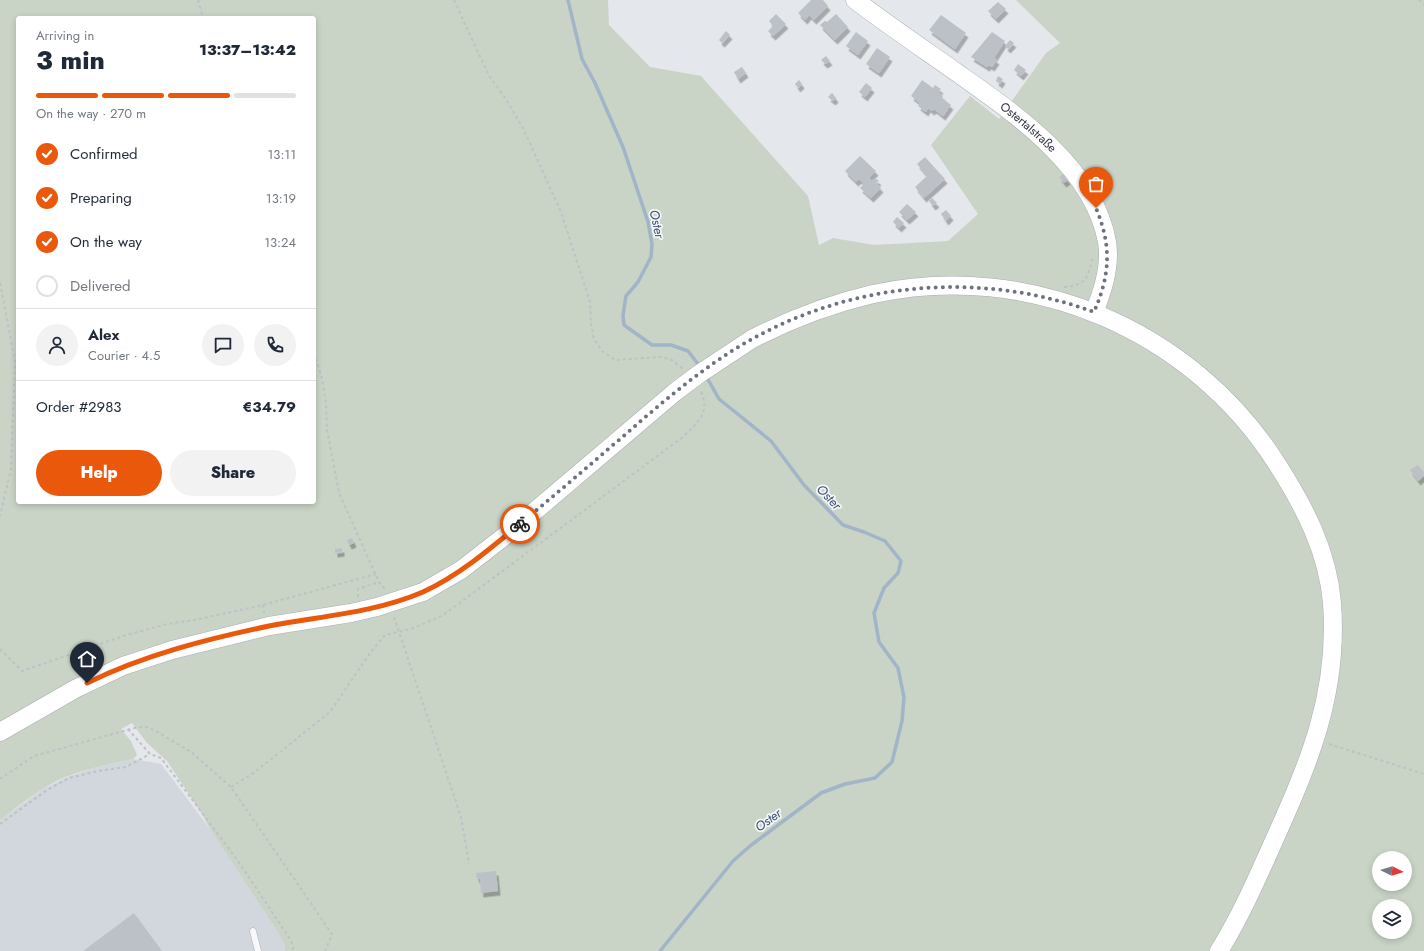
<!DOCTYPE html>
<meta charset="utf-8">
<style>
:root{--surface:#fff;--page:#f2f2f3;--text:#1f2937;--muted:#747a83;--line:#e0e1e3;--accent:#ea580c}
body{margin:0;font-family:Jost,sans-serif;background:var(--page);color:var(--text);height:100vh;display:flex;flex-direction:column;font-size:15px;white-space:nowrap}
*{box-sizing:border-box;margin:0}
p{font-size:13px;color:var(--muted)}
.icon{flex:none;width:22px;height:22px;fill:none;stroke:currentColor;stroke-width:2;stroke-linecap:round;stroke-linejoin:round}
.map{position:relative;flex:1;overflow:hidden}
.drawer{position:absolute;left:16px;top:16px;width:300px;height:488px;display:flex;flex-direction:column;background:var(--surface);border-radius:4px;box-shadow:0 2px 6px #0003}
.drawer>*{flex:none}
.needle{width:26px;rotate:95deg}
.tools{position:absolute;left:1372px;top:851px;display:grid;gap:8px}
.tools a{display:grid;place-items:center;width:40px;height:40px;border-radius:50%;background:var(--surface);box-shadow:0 2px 6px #0003;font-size:20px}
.pin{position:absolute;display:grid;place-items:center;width:34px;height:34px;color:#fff;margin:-41px -17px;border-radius:50% 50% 50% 0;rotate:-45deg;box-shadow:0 0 4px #0007}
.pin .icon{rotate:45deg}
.courier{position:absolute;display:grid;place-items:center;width:40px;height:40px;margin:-20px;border:3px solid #ea580c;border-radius:50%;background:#fff;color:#222;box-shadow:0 1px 5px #0007}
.overview em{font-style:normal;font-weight:800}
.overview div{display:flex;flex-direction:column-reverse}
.overview{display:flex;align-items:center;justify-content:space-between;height:68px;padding:0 20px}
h1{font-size:26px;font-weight:800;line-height:30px}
.bar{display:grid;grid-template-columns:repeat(4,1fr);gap:6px 4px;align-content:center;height:48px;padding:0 20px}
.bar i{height:5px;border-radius:3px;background:var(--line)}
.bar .selected{background:var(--accent)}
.bar p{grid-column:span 4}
.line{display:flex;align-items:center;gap:10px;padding:0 20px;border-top:1px solid var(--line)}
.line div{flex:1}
.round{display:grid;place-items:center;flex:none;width:42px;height:42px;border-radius:21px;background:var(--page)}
ol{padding:0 20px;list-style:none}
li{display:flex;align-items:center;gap:12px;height:44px}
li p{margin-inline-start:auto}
li .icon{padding:4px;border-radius:50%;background:var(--accent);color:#fff;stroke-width:4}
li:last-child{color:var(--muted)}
li i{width:22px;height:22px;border:2px solid var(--line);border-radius:50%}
.button{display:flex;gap:8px;margin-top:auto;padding:8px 20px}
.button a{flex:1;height:46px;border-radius:24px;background:var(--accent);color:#fff;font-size:16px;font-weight:800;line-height:46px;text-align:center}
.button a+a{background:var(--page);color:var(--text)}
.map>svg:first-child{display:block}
</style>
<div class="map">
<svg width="1424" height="951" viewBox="0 0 1424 951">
<defs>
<filter id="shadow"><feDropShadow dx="2.5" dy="4.5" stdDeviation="0" flood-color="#0004"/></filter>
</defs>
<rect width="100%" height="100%" fill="#e4e7eb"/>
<path fill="#d2d6dd" d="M133 759 161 764 210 829 277 931 285 946V951H0V820L43 789 67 777 94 768Z"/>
<path fill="#c9d4c6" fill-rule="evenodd" d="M0 0H608L609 25 650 67 701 76 808 196 819 245 833 238 874 245 948 241 978 214 931 145 970 96 999 119 1046 53 1060 43 1016 0H1424V951H285V946L277 931 210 829 202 814 167 761 147 743 132 723 121 729 131 741 137 755 133 759C111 764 89 768 68 776 43 786 21 804 0 820ZM18 18H314V502H18ZM1379 858H1405V884H1379ZM1379 906H1405V932H1379Z"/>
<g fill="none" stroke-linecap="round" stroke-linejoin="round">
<g stroke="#a2b4c8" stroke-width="3.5">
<path d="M568 0 582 59 595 83 623 147 648 222 652 244 651 257 638 282 626 296 623 315 624 325 652 345H671L688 351 701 368"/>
<path d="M660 951 733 861 750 846 821 793 845 784 875 778 892 762 902 721 904 697 898 668 879 642 874 613 884 588 898 573 901 561 885 541 864 532 843 525 804 485 771 441 719 399 706 376"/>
</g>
</g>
<g fill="#bcc0c7" filter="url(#shadow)">
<path d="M811 0H823L828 6 814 20 809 15 805 20 798 13Z"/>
<path d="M998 2 1006 9 996 19 988 11Z"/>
<path d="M776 14 786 24 773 36 768 31 773 26 769 21Z"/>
<path d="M836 14 848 27 835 40 820 25 825 21 827 22Z"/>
<path d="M941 15 966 33 955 49 929 30Z"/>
<path d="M726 31 730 35 722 43 719 40Z"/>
<path d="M856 32 868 41 858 55 846 46Z"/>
<path d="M992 32 1005 41 994 58 997 60 992 67 989 65 987 67 971 57Z"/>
<path d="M1010 40 1014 43 1008 49 1005 46Z"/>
<path d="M877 48 890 57 879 73 866 64Z"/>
<path d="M826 56 830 61 825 64 821 60Z"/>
<path d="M1018 64 1026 70 1021 76 1014 70Z"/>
<path d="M742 67 746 73 738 79 734 72Z"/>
<path d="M998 76 1003 79 1000 84 996 81Z"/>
<path d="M799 80 802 84 798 88 795 84Z"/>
<path d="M922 80 933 88 935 85 941 89 938 92 943 96 942 98 951 105 943 116 934 109 932 111 928 108 926 112 918 106 920 103 911 96Z"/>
<path d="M866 83 872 88 865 97 859 92Z"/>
<path d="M832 93 836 98 833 101 828 97Z"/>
<path d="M860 156 876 171 869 178 872 181 875 178 879 181 876 183 881 188 871 198 860 188 864 184 859 179 856 182 845 171Z"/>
<path d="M925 157 945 179 924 198 915 187 927 176 917 164Z"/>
<path d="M1063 174 1068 180 1064 183 1059 177Z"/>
<path d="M932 198 937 203 933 206 929 201Z"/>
<path d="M907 204 916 212 907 220 899 212Z"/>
<path d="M946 210 951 216 946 221 941 214Z"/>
<path d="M897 217 904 223 899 228 893 222Z"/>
<path d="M1418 465 1424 472V476L1418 481 1410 470Z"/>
<path d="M352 538 354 543 349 545 347 540Z"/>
<path d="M342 548V552L335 553V549Z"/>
<path d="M496 871 498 891 481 893 480 879H477L476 873Z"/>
<path d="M134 913 162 951H83Z"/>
</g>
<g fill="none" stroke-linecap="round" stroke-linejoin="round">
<defs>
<path id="lane" d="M253 931 258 951"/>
<g id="secondary">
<path id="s1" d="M855 0C888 25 922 48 956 72 1014 113 1094 167 1107 242 1111 266 1103 291 1094 312"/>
<path d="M752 339C791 319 830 304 873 294 1029 260 1192 330 1277 464 1304 506 1328 552 1332 603 1339 695 1308 765 1272 845 1256 881 1240 917 1219 951"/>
<path d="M423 592 461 570 515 528 675 392"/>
<path d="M0 732 75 689 123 666 172 650 269 626 351 613"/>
</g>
</defs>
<use href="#lane" stroke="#a9aeb5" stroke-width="7"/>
<use href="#secondary" stroke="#a9aeb5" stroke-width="19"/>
<g stroke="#bec1c6" stroke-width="2" stroke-dasharray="3 3" stroke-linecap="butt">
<path d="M198 0 203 18"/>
<path d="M454 0 489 76 504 96 523 128 561 212 590 302 591 324 594 339 602 351 615 360 662 357 672 360 683 369"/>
<path d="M1419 0 1424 5"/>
<path d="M0 283 15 361 11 469 0 516"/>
<path d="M1064 287C1085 285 1088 279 1092 259"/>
<path d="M314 353 322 378 326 404 327 430 339 493 379 582 385 589"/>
<path d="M358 597V589L379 582"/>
<path d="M263 605 264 613"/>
<path d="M394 617 461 817 469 864"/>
<path d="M0 649 22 671 123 636 167 624 195 620 263 605 376 574"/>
<path d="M128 729 150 754 161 758 238 861 290 939 293 946V951"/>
<path d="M1329 744 1424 774"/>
<path d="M0 779 34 756 138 727H147L156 731 191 752 231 787 332 934 325 951"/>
<path d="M231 787 255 772 330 712 370 653 385 635 411 629 442 616 683 437C699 421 710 414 701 391"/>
<path d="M0 824 47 790 69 778 98 771 126 767 150 754"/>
</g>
<use href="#lane" stroke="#f7f8f9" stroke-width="6"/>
<use href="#secondary" stroke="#fff" stroke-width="18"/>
<defs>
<g id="secondary-bridge">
<path d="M675 392 699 374 752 339"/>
<path d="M351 613 377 607 423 592"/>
</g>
</defs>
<use href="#secondary-bridge" stroke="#a9aeb5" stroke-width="19" stroke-linecap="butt"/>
<use href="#secondary-bridge" stroke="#fff" stroke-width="18"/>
</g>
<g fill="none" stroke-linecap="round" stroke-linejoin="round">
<path stroke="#6d737d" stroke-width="4" stroke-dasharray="0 7.2" d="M520 524C556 494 591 464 627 433 666 399 707 364 752 339 857 281 982 271 1094 312 1110 275 1112 247 1096 208"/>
<path stroke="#ea580c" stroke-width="5" d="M87 683C144 655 207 639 269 626 321 616 374 613 423 592 458 576 490 549 520 524"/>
</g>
<g text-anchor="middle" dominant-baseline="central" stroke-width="3.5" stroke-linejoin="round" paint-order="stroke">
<g font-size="12" fill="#2d3442" stroke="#f4f6f8">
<text stroke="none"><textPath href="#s1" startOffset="215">Ostertalstraße</textPath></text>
</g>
<g font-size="13" font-style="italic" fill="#3a5273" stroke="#f4f6f8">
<text transform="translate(657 224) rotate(78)">Oster</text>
<text transform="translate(829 497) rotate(46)">Oster</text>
<text transform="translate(768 820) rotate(-36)">Oster</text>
</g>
</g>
</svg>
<div class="tools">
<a><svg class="needle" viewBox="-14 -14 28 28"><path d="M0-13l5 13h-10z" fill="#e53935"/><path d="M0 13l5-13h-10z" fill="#747a83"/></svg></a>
<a><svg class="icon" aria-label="layers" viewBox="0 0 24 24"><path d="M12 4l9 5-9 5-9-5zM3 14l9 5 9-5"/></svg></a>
</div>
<div class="pin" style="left:1096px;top:208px;background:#ea580c"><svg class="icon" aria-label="bag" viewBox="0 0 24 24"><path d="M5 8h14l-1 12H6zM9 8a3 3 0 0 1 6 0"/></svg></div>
<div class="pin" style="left:87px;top:683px;background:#1f2937"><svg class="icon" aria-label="home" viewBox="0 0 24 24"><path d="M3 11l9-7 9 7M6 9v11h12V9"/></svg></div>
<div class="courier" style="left:520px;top:524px"><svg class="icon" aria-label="bike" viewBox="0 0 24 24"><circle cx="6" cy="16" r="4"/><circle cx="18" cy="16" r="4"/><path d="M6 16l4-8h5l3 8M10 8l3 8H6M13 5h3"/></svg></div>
<section class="drawer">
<div class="overview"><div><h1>3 min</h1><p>Arriving in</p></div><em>13:37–13:42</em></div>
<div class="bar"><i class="selected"></i><i class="selected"></i><i class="selected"></i><i></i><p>On the way · 270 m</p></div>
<ol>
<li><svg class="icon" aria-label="check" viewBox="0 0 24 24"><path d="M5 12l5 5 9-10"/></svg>Confirmed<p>13:11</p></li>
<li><svg class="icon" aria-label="check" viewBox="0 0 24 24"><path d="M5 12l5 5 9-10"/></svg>Preparing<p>13:19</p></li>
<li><svg class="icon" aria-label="check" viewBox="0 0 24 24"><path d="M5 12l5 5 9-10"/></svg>On the way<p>13:24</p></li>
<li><i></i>Delivered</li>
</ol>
<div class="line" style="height:72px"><a class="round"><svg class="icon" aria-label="person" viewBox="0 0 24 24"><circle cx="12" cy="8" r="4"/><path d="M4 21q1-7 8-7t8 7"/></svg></a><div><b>Alex</b><p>Courier · 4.5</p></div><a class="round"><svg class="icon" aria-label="chat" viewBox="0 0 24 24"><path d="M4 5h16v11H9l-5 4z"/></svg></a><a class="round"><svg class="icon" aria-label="phone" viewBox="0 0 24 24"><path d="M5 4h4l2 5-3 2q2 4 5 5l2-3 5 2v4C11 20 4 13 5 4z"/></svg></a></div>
<div class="line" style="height:52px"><div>Order #2983</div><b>€34.79</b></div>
<div class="button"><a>Help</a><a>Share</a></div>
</section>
</div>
